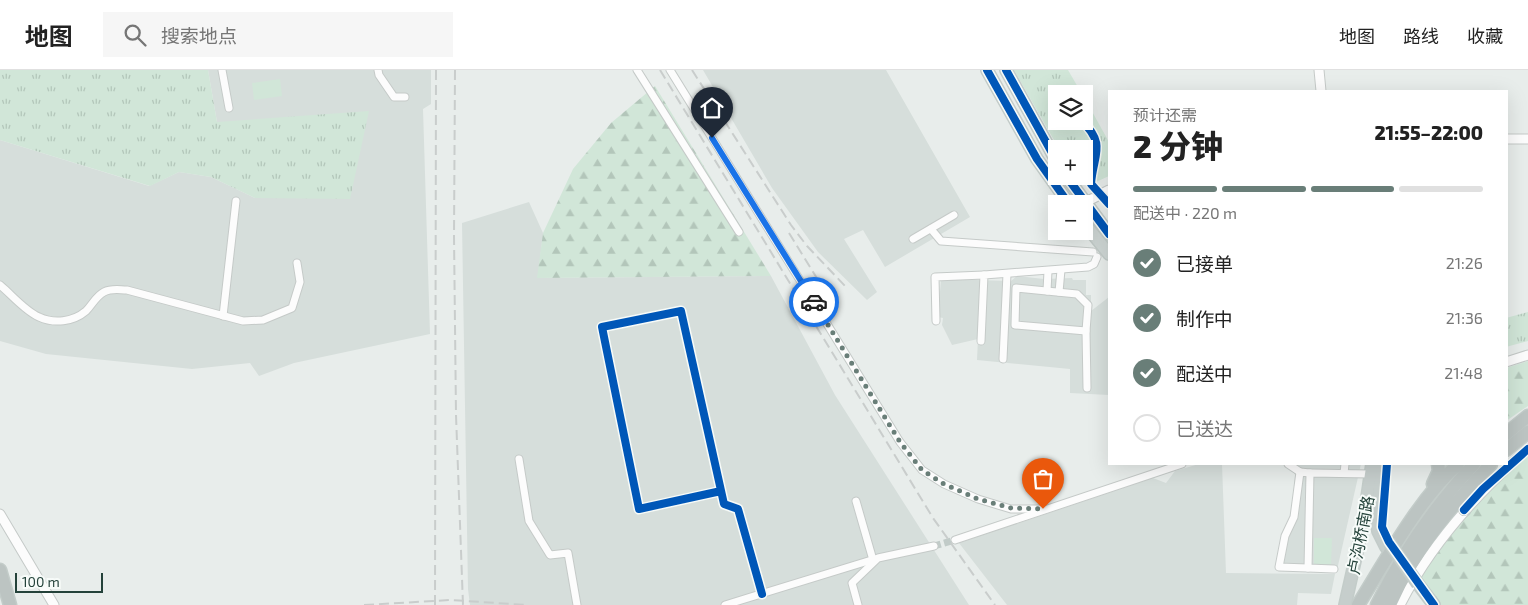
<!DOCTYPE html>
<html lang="zh">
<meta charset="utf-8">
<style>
:root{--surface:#fff;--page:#f6f6f6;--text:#222;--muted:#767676;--line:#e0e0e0;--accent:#697e78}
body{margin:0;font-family:"Exo 2","Noto Sans SC",sans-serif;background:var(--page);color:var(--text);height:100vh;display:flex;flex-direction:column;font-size:19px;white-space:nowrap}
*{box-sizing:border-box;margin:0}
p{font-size:16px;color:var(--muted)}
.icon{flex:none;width:28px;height:28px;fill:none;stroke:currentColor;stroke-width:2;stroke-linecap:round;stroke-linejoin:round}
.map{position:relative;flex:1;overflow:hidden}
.details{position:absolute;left:1108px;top:20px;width:400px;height:375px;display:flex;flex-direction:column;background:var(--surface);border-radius:0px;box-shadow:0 5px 20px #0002}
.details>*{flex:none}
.buttons{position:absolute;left:1048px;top:15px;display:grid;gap:10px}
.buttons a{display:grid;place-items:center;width:45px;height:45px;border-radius:0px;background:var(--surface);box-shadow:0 5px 20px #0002;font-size:25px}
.scale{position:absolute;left:15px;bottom:12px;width:88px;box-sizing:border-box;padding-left:5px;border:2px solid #24423a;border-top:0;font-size:14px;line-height:18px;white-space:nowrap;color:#24423a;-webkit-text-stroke:4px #f7fbf9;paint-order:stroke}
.pin{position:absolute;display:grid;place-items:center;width:42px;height:42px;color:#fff;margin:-51px -21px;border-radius:50% 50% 50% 0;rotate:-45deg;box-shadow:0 0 5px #0007}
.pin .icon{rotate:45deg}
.courier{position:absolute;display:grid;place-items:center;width:50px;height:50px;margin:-25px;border:4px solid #1a73e8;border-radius:50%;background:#fff;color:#222;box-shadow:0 1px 6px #0007}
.head em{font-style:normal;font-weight:800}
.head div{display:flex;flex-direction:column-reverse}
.head{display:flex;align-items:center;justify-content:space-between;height:85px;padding:0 25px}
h1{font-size:32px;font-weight:800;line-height:38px}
.bar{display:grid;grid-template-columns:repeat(4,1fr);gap:8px 5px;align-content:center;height:60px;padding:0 25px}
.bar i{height:6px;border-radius:4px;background:var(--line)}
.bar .current{background:var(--accent)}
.bar p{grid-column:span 4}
ol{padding:0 25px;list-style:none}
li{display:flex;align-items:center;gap:15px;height:55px}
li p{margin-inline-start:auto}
li .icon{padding:5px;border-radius:50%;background:var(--accent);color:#fff;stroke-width:4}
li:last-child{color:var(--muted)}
li i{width:28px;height:28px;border:2px solid var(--line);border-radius:50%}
header{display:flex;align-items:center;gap:30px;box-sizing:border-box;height:70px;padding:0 25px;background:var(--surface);border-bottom:1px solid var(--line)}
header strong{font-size:24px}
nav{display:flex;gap:28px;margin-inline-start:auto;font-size:18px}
.search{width:350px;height:45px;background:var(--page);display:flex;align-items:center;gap:12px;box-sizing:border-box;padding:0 18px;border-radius:0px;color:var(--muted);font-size:19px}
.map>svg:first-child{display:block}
</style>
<header>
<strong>地图</strong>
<div class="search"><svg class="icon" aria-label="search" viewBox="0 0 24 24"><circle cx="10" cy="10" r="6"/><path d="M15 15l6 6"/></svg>搜索地点</div>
<nav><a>地图</a><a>路线</a><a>收藏</a></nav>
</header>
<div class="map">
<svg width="1528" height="535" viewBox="0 0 1528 535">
<defs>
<pattern id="grass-tufts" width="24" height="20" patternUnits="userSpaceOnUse" patternTransform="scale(1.25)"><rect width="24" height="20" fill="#d1e6d8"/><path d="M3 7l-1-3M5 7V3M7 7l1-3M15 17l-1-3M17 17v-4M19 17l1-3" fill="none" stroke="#b3c6ba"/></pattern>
<pattern id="forest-firs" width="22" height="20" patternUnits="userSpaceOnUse" patternTransform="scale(1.25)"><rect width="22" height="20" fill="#d1e6d8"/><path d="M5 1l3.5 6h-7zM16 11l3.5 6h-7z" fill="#b3c6ba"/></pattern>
</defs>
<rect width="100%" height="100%" fill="#e8edeb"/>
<g fill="#d6dedb">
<path d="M208 0H431V34L423 39 430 264 294 293 259 306 250 293 192 299 46 284 0 271V70L149 116 179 102 211 107 255 128 217 52Z"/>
<path d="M703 0H886L970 147 885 197 863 160 844 169 877 222 867 230 818 182 772 118Z"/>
<path d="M529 132 543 163 538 208 771 206 835 325 969 535H470L468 519 462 153Z"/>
<path d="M1017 206 1044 209 1072 208 1073 210H1086V225H1091V241L1109 227V325L1070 323V299L977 290 978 269 952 275 942 255 943 248 938 247 941 209 1011 211Z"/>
<path d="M1199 394H1222L1226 503 1335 504 1331 524 1298 523 1297 535H1007L959 473 1153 408 1166 413 1175 401Z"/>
<path d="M1290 394H1361L1337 500 1277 496 1281 466 1292 443 1295 405Z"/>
</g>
<g fill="url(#grass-tufts)">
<path d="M0 0H208L217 52 369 41 350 129 255 128 211 107 179 102 150 116 0 70Z"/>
<path d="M1014 0H1068L1082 24H1056V51H1084V27L1109 72V106L1096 112 1077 111 1074 106H1084V79H1059Z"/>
<path d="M1528 242V271L1506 277V248Z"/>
</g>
<g fill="url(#forest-firs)">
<path d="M655 16 771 206 537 208 543 163 573 99 611 53Z"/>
<path d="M1528 291V336L1506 351V298Z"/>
<path d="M1528 374V535H1439L1417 500 1474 420Z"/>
</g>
<g fill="#d1e6d8">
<path d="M280 9 282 26 254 30 252 13Z"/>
<path d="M1314 468H1332L1331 495H1314Z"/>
</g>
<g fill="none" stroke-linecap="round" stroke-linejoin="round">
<path stroke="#c1cbc8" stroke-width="7" stroke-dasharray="7 3.5" stroke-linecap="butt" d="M934 476 955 470"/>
<defs>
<g id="minor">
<path d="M222 0 229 38"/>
<path d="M378 0 379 5 394 27H405"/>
<path d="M637 0 739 162"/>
<path d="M670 0 900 372 922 400 944 414 978 429 1011 439H1043"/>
<path d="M931 159 941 171 1093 182"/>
<path d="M913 169 954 145"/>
<path d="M0 215C12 225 25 241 39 247 54 254 73 252 86 241 92 235 96 226 104 222 112 218 119 220 127 220L243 251 263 250 292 238 300 212 297 193"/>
<path d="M1016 218 1077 224 1088 235 1086 261 1015 255Z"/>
<path d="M1047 221 1048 201"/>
<path d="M1059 222 1061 200"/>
<path d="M223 246 236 131"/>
<path d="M936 251 935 207 984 205"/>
<path d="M1086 261 1087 318"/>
<path d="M981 271 984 205 1088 197 1094 194 1097 187"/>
<path d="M1003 289 1007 204"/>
<path d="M519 389 529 451 550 485 568 483 577 535"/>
<path d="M1288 394 1300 402"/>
<path d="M1344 403 1345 394"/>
<path d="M721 421 639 439 602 257 681 241 724 434 738 439 762 524"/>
<path d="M856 431 873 490"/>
<path d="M955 470 1182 394"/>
<path d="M1308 498 1279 497 1285 466 1294 447 1300 402 1310 403"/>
<path d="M1334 499 1308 498 1310 403 1370 404"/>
<path d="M725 535 878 488 934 476"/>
<path d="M858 535 852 513 876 490"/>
</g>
<g id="tertiary">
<path d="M1319 0 1321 21"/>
<path d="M1506 69H1528"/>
<path d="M1084 133 1109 120"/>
<path d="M1506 292 1528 285"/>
<path d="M0 444 54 535"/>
<path d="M1400 535C1431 474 1477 423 1528 379"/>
</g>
<g id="primary">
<path d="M987 0 1037 89 1069 134"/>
<path d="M1006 0 1056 90"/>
<path d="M1066 106 1109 164"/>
<path d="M1084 153 1109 184"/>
</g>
<g id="trunk">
<path d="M1381 394 1377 452 1378 461 1386 477"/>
<path d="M1418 514 1434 535"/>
<path d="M1345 535 1363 455 1372 394"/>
</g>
<g id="motorway">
<path d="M1506 364 1528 346"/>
<path d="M1506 380 1528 362"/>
<path d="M1433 414 1439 401 1438 394"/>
<path d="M1464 440 1474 418"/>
<path d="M0 500 10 535"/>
<path d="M1358 535C1386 490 1419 429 1458 394"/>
<path d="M1377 535C1402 483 1435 436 1474 394"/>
<path d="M1390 535C1413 482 1452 435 1491 394"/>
</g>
</defs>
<use href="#minor" stroke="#c5cac8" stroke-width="9"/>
<use href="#tertiary" stroke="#c5cac8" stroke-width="11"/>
<use href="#primary" stroke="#c3ccc9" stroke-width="14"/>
<use href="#trunk" stroke="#c3ccc9" stroke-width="14"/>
<use href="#motorway" stroke="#c3ccc9" stroke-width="15"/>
<use href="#minor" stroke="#fcfcfc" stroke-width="7"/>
<use href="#tertiary" stroke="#fcfcfc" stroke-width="9"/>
<use href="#primary" stroke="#cfd7d5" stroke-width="11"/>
<use href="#trunk" stroke="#c6cecc" stroke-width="11"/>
<use href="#motorway" stroke="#bcc4c2" stroke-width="12"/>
<g stroke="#c9cdcc" stroke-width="2" stroke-dasharray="10 5" stroke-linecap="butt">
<path d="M455 0 454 166 456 345 463 535"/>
<path d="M660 0 933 448 995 535"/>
<path d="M692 0 791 155 807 176 846 217"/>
<path d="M789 163 818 210"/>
<path d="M364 535 451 530 527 535"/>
<path d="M435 535 436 0"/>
</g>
<defs>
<path id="trunk-bridge" d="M1389 472 1418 514"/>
</defs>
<use href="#trunk-bridge" stroke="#c3ccc9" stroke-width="14" stroke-linecap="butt"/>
<use href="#trunk-bridge" stroke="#c6cecc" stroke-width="11"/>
<defs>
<g id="cycleway">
<path d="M987 0 1037 89 1069 134"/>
<path d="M1006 0 1056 90"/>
<path d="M1082 51C1107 75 1093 85 1091 114L1109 134"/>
<path d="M1066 106 1109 164"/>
<path d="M1387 394 1382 457 1389 472 1434 535"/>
<path d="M721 421 639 439 602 257 681 241 724 434 738 439 762 524"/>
<path d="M1464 440 1483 419 1528 379"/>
</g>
</defs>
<use href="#cycleway" stroke="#f7fbf9" stroke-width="11"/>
<use href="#cycleway" stroke="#0057b8" stroke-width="8"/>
</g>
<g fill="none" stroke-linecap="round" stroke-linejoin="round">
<path stroke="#697e78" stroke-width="5" stroke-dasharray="0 9" d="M814 232 900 372 922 400 944 414 978 429 1011 438 1043 439"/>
<path stroke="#1a73e8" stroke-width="6" d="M712 68 814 232"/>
</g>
<g text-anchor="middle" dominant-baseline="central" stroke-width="4" stroke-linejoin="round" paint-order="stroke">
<g font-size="16" fill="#24423a" stroke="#f7fbf9">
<text transform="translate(1360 465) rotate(-79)">卢沟桥南路</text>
</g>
</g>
</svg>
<div class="buttons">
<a><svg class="icon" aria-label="layers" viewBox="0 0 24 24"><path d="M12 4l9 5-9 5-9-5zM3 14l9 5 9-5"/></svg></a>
<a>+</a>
<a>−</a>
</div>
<div class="scale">100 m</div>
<div class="pin" style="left:1043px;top:439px;background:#ea580c"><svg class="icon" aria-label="bag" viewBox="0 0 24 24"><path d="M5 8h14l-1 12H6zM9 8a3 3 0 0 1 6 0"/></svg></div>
<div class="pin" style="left:712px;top:68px;background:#1f2937"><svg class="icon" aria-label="home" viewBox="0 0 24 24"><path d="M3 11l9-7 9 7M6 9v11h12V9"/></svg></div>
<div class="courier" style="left:814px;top:232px"><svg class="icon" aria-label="car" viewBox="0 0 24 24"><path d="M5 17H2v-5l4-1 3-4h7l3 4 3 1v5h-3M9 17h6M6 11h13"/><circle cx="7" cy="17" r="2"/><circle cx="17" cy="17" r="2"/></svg></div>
<section class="details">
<div class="head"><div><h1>2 分钟</h1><p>预计还需</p></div><em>21:55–22:00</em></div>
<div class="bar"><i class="current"></i><i class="current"></i><i class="current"></i><i></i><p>配送中 · 220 m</p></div>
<ol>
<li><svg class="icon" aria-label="check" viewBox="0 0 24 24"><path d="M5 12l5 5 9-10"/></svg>已接单<p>21:26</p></li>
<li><svg class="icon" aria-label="check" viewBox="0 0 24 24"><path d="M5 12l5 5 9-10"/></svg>制作中<p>21:36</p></li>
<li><svg class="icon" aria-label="check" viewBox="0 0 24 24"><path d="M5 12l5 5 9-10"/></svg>配送中<p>21:48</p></li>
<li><i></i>已送达</li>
</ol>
</section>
</div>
